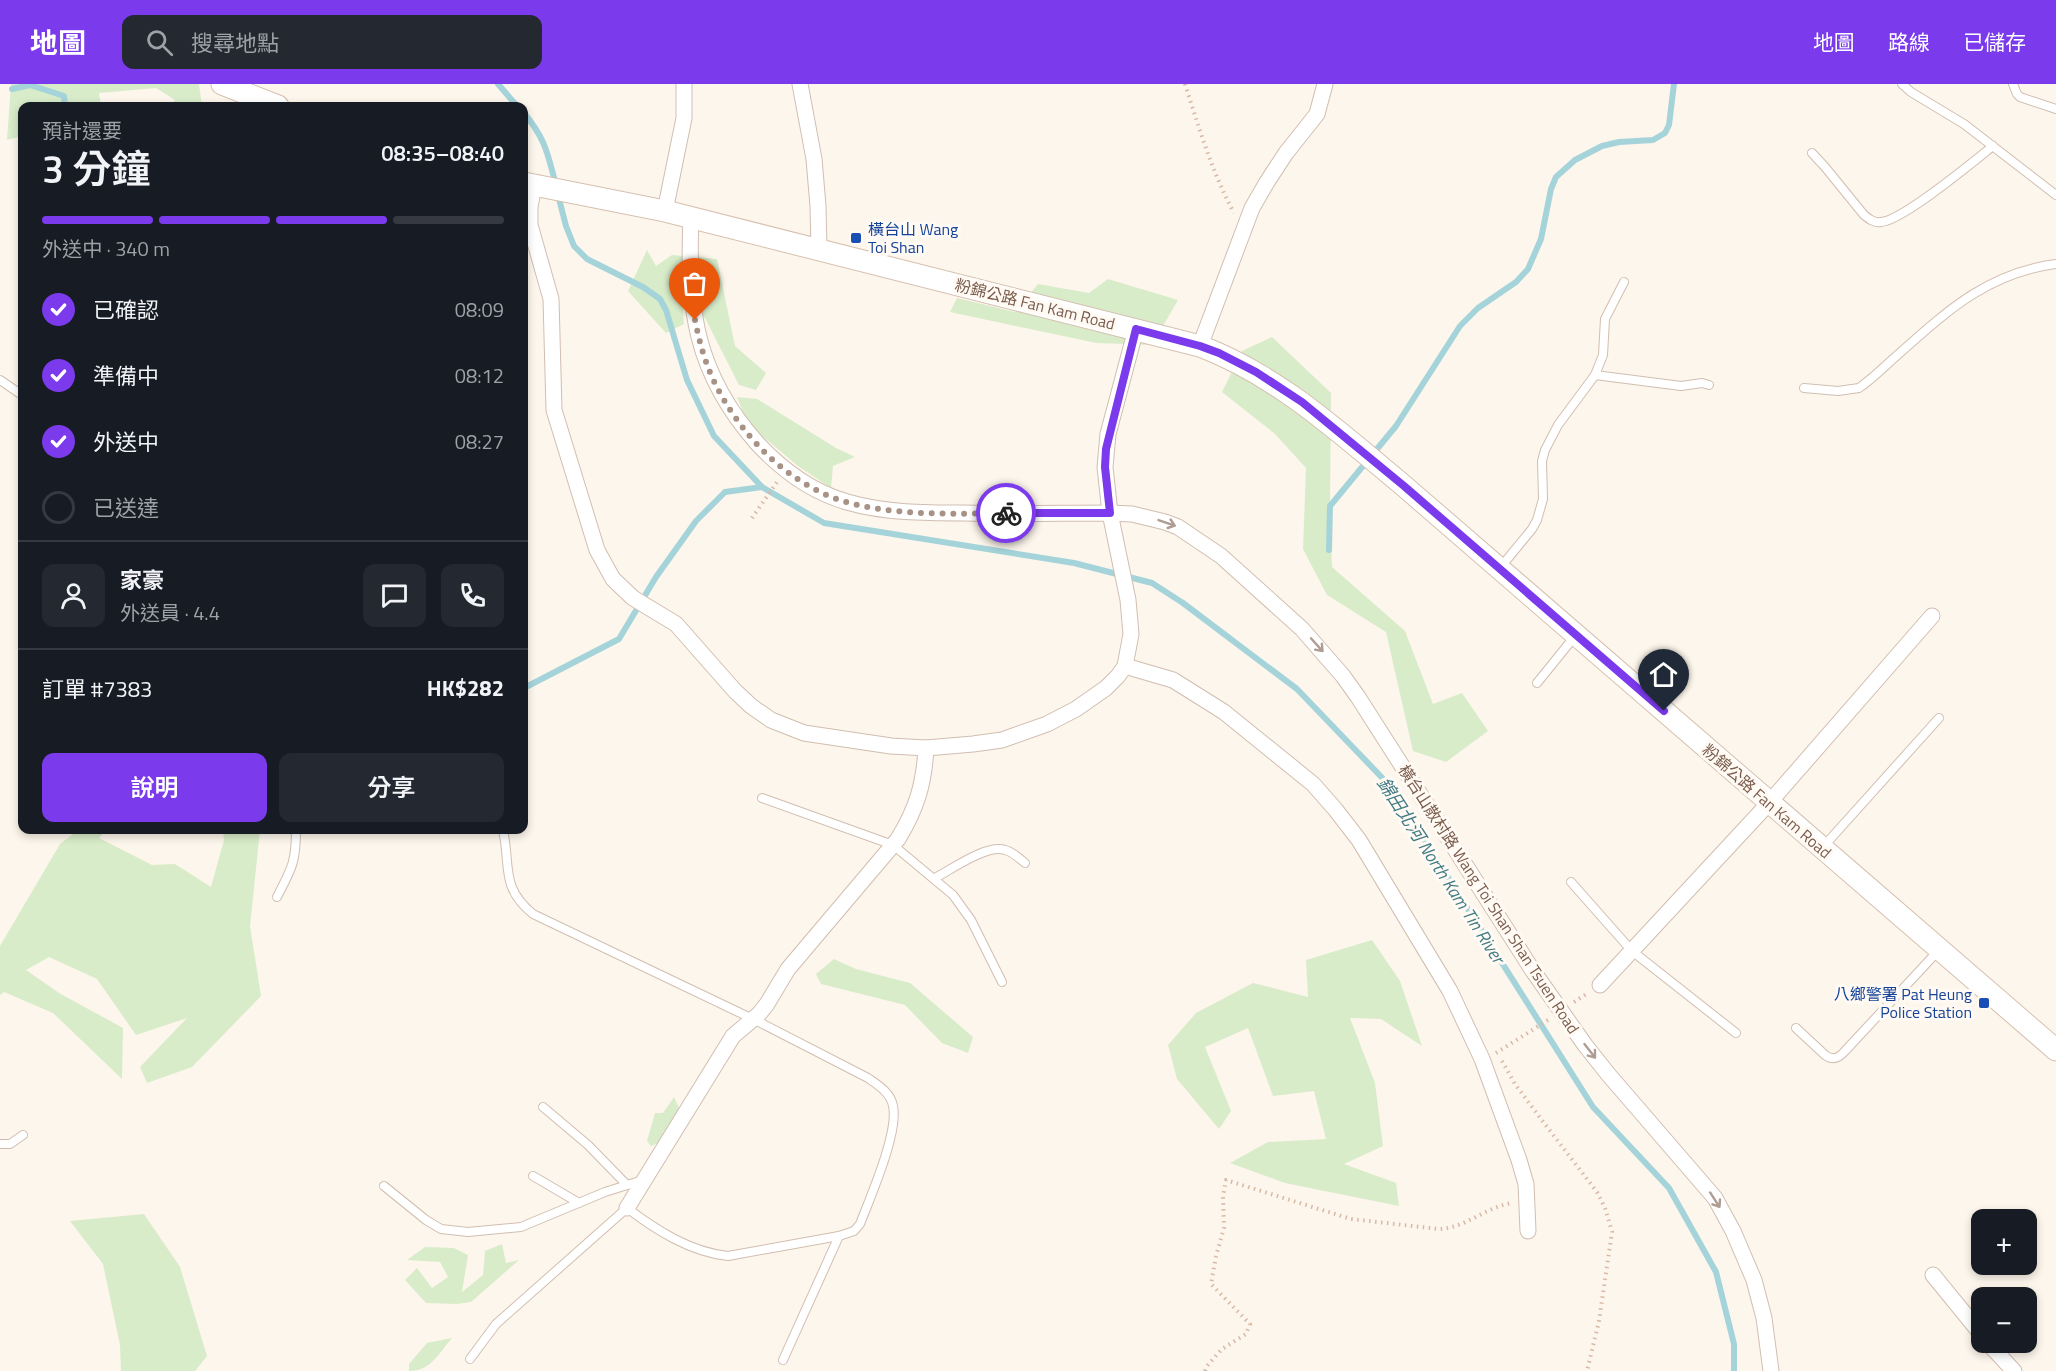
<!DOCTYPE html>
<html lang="zh-TW">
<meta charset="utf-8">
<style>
:root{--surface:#171b24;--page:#242831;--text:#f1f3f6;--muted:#9ea1a6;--line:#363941;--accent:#7c3aed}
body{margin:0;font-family:"Titillium Web","Noto Sans TC",sans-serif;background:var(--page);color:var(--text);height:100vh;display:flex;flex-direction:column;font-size:22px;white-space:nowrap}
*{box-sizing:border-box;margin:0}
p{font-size:20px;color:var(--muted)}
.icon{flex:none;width:33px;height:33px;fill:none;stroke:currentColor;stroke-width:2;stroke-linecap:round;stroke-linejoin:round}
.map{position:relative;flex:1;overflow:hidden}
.side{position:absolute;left:18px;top:18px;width:510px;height:732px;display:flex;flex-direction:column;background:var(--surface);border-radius:12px;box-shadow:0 3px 9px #0003}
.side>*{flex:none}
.tools{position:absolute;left:1971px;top:1125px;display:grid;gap:12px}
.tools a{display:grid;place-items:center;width:66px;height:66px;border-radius:12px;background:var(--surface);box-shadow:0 3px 9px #0003;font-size:30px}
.pin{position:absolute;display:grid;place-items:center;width:51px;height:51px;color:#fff;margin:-62px -26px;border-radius:50% 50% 50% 0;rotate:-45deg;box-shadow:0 0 6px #0007}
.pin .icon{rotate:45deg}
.courier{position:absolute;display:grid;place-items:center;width:60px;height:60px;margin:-30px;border:4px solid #7c3aed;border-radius:50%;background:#fff;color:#222;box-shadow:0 2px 8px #0007}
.head em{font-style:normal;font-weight:600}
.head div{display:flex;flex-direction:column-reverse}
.head{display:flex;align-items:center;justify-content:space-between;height:102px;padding:0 24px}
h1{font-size:39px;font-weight:600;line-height:45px}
.bar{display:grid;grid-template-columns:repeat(4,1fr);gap:9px 6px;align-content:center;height:72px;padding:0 24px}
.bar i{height:8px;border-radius:4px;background:var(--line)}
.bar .on{background:var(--accent)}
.bar p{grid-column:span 4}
.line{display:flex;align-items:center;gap:15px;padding:0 24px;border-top:2px solid var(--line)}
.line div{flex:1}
.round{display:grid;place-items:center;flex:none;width:63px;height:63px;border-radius:12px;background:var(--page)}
ol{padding:0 24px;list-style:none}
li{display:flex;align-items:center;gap:18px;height:66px}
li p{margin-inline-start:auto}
li .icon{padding:6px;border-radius:50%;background:var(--accent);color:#fff;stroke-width:4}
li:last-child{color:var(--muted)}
li i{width:33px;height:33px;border:3px solid var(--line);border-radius:50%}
.cta{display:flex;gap:12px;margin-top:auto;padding:12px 24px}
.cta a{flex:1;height:69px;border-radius:12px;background:var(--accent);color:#fff;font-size:24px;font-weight:600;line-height:69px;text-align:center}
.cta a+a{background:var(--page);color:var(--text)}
header{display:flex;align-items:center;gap:36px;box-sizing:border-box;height:84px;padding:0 30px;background:var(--accent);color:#fff}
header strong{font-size:28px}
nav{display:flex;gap:33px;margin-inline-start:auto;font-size:21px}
.search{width:420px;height:54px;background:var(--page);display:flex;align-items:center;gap:15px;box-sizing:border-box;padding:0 21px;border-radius:12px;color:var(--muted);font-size:22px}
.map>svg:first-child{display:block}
</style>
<header>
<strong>地圖</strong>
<div class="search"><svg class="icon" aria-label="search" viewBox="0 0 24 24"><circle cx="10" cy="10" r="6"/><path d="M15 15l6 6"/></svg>搜尋地點</div>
<nav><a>地圖</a><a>路線</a><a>已儲存</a></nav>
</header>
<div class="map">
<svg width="2056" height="1287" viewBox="0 0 2056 1287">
<rect width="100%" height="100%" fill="#fdf6ec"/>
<g fill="#d8ecc9">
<path d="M11 0H199L202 22H170L175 16 156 4 99 9 101 22H22V52L7 56Z"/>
<path d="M647 166 656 182 672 171 717 175 735 262 766 289 756 306 739 301 705 234 682 213 684 240 666 249 628 207Z"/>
<path d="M1108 195 1178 216 1152 261 1096 259 950 228 957 214 1015 228 1038 200 1089 209Z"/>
<path d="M1272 253 1331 309 1330 422 1332 483 1405 547 1433 620 1462 609 1488 647 1446 678 1413 667 1386 548 1327 511 1303 465 1306 384 1275 350 1222 308 1242 267Z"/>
<path d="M737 313 757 315 836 364 855 373 833 382 831 404 798 382 748 340Z"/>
<path d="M78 746H106L99 754 152 781 175 780 211 803 224 756 223 746H260L250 842 261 912 192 983 147 999 140 983 187 934 136 951 97 895 49 873 26 886 59 909 123 944 122 995 53 929 4 908 0 911V862L60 760Z"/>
<path d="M1372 856 1400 897 1422 962 1381 935 1350 934 1375 999 1383 1062 1344 1080 1396 1099 1399 1122 1285 1099 1230 1079 1268 1058 1326 1055 1314 1007 1273 1012 1248 944 1205 963 1231 1027 1219 1045 1177 995 1168 961 1196 929 1253 899 1308 913 1306 876Z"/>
<path d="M834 875 856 885 910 899 973 953 968 969 942 959 905 921 821 900 816 890Z"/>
<path d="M674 1013 679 1024 670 1054 651 1062 647 1057 655 1029H663Z"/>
<path d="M144 1130 180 1183 207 1272 195 1287H121L120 1261 103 1180 70 1137Z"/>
<path d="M502 1160 506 1179 519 1176 471 1218 456 1220 426 1219 405 1196 417 1184 432 1204 448 1193 440 1178 407 1176 425 1163 454 1164 468 1171 462 1208 483 1191 485 1167Z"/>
<path d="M452 1254C438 1270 431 1287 409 1287V1280L427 1259Z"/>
</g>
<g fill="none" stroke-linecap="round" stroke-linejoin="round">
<g stroke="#a5d3da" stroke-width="6">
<path d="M498 0 517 22"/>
<path d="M12 5 30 1 64 12 65 22"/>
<path d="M524 29C546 56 547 68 556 101"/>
<path d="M558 111 566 142 574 162 587 175 643 203 660 215 666 226 687 296 714 352 762 403 824 439 1074 479 1152 499 1183 519 1297 605 1391 703 1593 1023 1669 1104 1716 1188 1734 1260V1287"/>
<path d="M1329 466 1330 422 1396 342 1460 242 1478 224 1516 198 1528 185 1541 155 1551 105 1556 93 1575 76 1602 62 1619 58 1653 56 1665 49 1669 41 1674 0"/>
<path d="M524 604 619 555 656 493 696 437 725 408 762 403"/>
</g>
<defs>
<g id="lane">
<path d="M1902 0 1911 8 1964 40 2056 111"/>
<path d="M2013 0 2017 10 2020 13 2056 25"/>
<path d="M1812 69 1825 83 1864 131C1869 135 1874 139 1881 138 1902 137 1973 78 1993 62"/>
<path d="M1595 291 1681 302 1702 299 1709 301"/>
<path d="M0 296 22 311"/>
<path d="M1804 304 1838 307 1859 304C1872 295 1883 284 1894 274 1945 229 1986 189 2056 180"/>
<path d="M1500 484 1532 445 1537 436 1543 415 1542 377 1545 366 1558 341 1595 291 1603 271 1605 235 1624 198"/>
<path d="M1537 599 1575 552"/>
<path d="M762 714 893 761 953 811 971 836 1002 898"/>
<path d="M1824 762 1939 634"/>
<path d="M935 794C952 785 987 760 1005 766 1013 768 1019 774 1025 779"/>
<path d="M1571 798 1632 867 1736 949"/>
<path d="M277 813C292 784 296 778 296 746"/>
<path d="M1796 944 1825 971C1833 977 1839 974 1845 967L1938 867"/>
<path d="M543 1023 588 1061 627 1101"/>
<path d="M0 1060H10L23 1051"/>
<path d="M533 1092 579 1119"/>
<path d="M384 1102 426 1136 441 1145 468 1148 521 1143 605 1108 643 1096"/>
<path d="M470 1275 496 1240 627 1124C656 1146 690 1168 728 1172L839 1152 854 1147 860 1140C870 1114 899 1048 893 1022 891 1009 878 1001 868 994L753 935 533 830C500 803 511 782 503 746"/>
<path d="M783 1276 839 1152"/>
</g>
<g id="street">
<path d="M800 0 814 75 818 122 819 165"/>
<path d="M534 102 530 123V141L551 215 554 326 597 466 613 495 633 514 676 540 735 607 751 622 771 636 804 649 891 662 926 664 973 660 1002 656 1047 640 1076 625 1106 604 1118 592 1125 582 1131 550 1128 516 1110 429 1105 383 1108 350 1136 245"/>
<path d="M665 127 684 34V0"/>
<path d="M691 134C687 224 695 289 757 359 781 385 812 408 847 418 885 429 925 429 964 429 1013 430 1061 429 1110 429L1132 430 1165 438 1178 443 1221 472 1302 545 1343 592 1358 613 1533 887 1585 961 1608 990 1715 1114 1733 1147 1754 1196 1764 1234 1771 1287"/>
<path d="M1200 262 1252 124 1267 98 1286 69 1317 30 1325 0"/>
<path d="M1125 582 1173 596 1224 628 1313 700 1335 725 1359 756 1450 907 1482 975 1519 1076 1526 1100 1528 1147"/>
<path d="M1600 901 1769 719 1932 532"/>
<path d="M627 1124 733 952 759 930 767 920 788 885 898 755C917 724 924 700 926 664"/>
<path d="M1933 1191 1982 1251"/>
<path d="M1987 1258 2014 1287"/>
</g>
<g id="secondary">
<path d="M222 0 278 22"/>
<path d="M524 99 665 127 1200 262C1279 292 1340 349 1404 402L2056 966"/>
</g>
</defs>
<use href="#lane" stroke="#d1beb0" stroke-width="10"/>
<use href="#street" stroke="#d1beb0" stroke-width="17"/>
<use href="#secondary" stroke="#d6c0b0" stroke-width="23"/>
<g stroke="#d9b8a5" stroke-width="4" stroke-dasharray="1.5 4.5" stroke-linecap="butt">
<path d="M1185 0C1199 44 1212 88 1234 129"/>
<path d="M752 434 777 398"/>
<path d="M1574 918 1588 909"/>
<path d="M1496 969 1548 936"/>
<path d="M1502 977 1515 1000 1541 1035 1597 1108 1605 1124 1612 1148 1599 1237 1587 1287"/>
<path d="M1205 1287 1207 1282 1222 1265 1246 1250 1250 1240 1211 1200 1216 1172 1224 1144 1223 1112 1226 1096 1351 1135 1439 1145C1466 1144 1485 1123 1512 1119"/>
</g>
<use href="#lane" stroke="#fff" stroke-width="8"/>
<use href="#street" stroke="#fff" stroke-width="15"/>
<use href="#secondary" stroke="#fff" stroke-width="21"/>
</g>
<defs><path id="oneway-shaft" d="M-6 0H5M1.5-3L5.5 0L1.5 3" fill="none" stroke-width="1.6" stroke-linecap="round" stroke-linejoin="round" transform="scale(1.5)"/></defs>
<g stroke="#af9d94">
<use href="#oneway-shaft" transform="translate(1167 439) rotate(19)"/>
<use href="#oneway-shaft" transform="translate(1317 561) rotate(48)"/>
<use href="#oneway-shaft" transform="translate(1590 967) rotate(52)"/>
<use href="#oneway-shaft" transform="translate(1715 1116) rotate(57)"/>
</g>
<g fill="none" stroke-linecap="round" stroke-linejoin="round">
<path stroke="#a89285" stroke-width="6" stroke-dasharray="0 10.8" d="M695 236C699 256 704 275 712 293 737 348 787 401 846 418 897 432 954 430 1006 429"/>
<path stroke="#7c3aed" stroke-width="8" d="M1006 429H1110L1105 383 1106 365 1136 245 1200 262 1219 269 1256 288 1302 318 1404 402 1664 627"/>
</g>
<g fill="#1a4fb4" stroke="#fffaf3" stroke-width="2">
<rect x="850" y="148" width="12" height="12" rx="3"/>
<rect x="1978" y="913" width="12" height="12" rx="3"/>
</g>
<g text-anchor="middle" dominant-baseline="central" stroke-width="6" stroke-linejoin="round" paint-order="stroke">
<g font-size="16" fill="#164399" stroke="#fffaf3" text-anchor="start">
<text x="868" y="145">橫台山 Wang<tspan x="868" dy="18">Toi Shan</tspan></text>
<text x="1972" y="910" text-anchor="end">八鄉警署 Pat Heung<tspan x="1972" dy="18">Police Station</tspan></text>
</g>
<g font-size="16" fill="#7a5c4d" stroke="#fffaf3">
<text transform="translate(1035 220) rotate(14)">粉錦公路 Fan Kam Road</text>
<text transform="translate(1767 717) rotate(41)">粉錦公路 Fan Kam Road</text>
<text transform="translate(1489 815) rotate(57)">橫台山散村路 Wang Toi Shan Shan Tsuen Road</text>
</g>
<g font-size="18" font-style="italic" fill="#437c86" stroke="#fffaf3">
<text transform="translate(1441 786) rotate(57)">錦田北河 North Kam Tin River</text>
</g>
</g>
</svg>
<div class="tools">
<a>+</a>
<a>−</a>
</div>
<div class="pin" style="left:695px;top:236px;background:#ea580c"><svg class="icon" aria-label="bag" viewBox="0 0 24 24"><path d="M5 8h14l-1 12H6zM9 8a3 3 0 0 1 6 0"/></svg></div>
<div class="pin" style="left:1664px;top:627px;background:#1f2937"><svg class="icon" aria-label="home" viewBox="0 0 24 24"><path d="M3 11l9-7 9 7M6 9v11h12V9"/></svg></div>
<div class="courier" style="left:1006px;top:429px"><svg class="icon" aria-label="bike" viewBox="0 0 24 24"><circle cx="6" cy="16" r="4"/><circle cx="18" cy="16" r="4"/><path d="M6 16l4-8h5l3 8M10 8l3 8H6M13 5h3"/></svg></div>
<section class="side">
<div class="head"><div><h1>3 分鐘</h1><p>預計還要</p></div><em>08:35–08:40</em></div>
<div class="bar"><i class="on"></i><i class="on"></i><i class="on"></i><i></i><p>外送中 · 340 m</p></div>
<ol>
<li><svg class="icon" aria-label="check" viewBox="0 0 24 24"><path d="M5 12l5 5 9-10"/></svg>已確認<p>08:09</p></li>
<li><svg class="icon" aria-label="check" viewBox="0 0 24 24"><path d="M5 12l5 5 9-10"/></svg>準備中<p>08:12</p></li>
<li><svg class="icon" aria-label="check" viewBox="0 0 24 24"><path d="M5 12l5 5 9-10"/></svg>外送中<p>08:27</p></li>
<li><i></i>已送達</li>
</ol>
<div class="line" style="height:108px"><a class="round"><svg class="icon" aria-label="person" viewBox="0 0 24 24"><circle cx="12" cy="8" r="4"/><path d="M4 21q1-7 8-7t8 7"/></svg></a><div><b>家豪</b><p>外送員 · 4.4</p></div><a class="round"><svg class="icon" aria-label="chat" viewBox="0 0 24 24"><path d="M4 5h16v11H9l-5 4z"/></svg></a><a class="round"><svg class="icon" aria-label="phone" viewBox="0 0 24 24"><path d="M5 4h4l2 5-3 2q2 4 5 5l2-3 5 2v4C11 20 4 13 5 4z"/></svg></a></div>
<div class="line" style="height:78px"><div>訂單 #7383</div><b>HK$282</b></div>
<div class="cta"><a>說明</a><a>分享</a></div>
</section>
</div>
